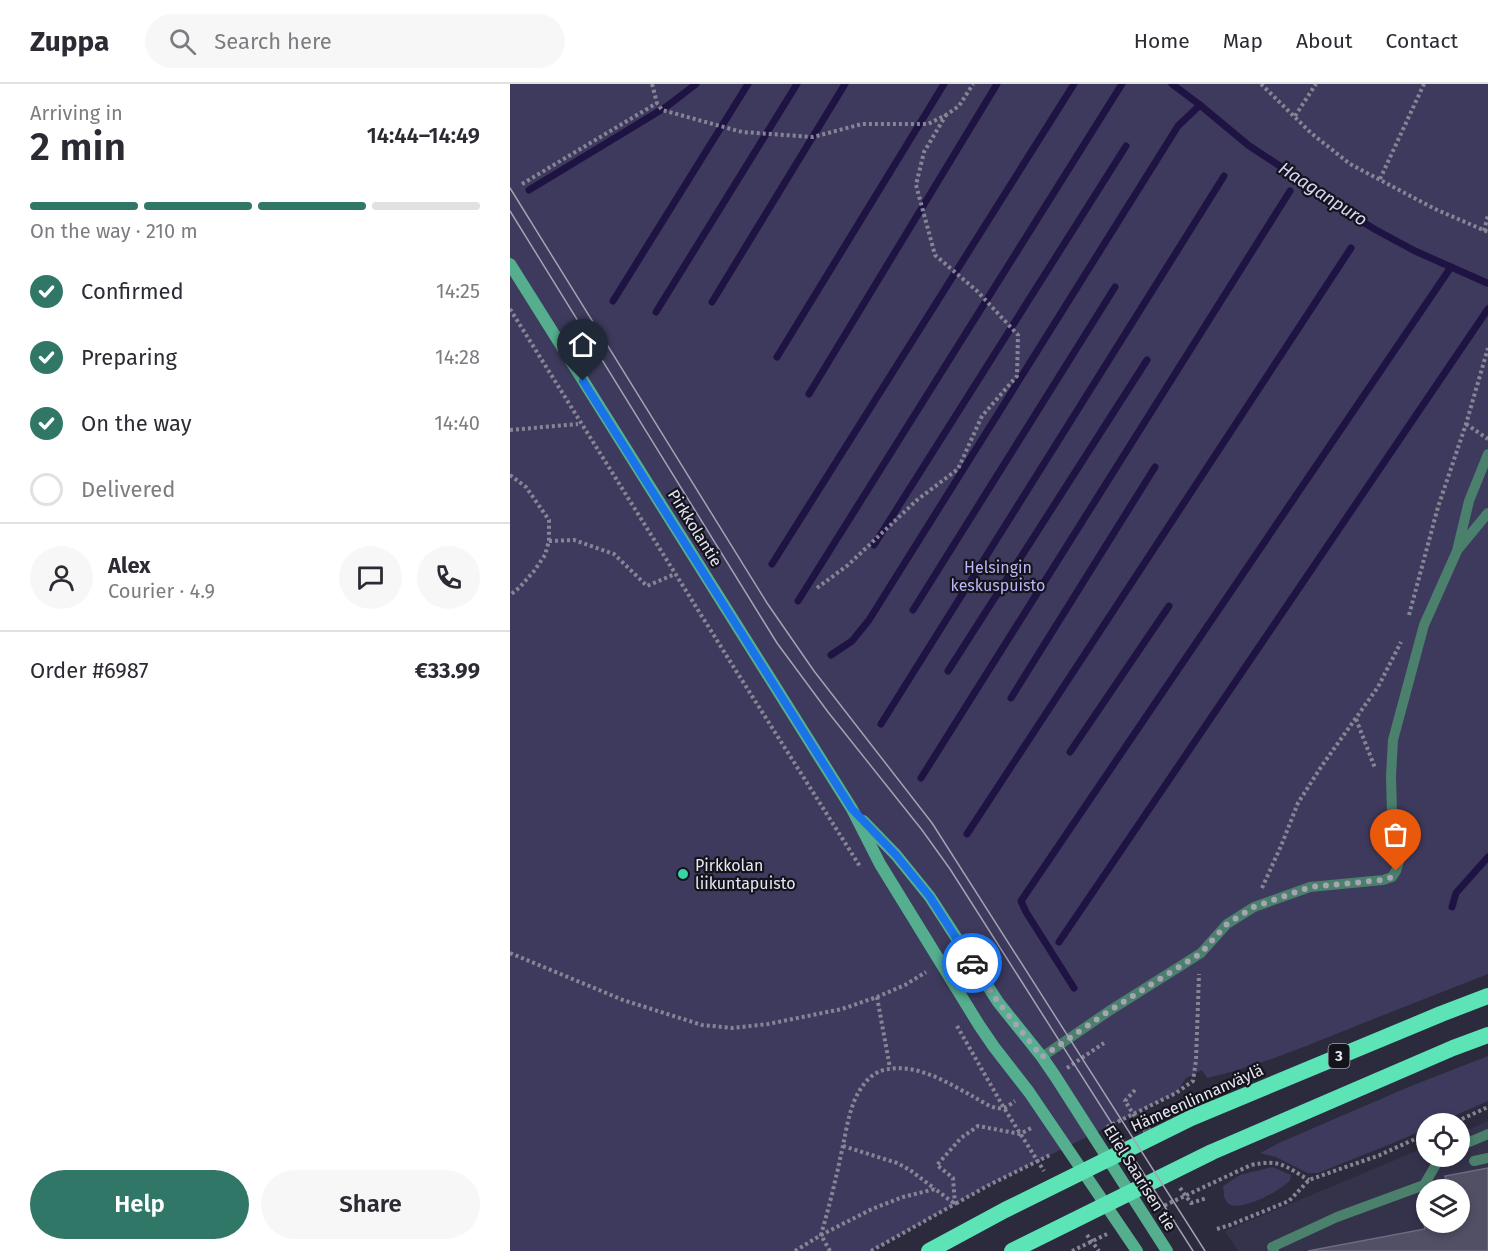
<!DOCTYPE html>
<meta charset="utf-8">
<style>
:root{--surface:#fff;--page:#f7f7f7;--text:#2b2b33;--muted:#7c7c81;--line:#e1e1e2;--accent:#317767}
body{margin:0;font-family:"Fira Sans",sans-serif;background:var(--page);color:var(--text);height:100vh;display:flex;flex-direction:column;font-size:22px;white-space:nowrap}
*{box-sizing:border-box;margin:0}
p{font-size:20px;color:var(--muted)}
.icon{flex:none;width:33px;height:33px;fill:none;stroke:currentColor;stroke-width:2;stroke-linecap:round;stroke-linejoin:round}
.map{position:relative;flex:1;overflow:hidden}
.sheet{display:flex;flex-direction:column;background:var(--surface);width:510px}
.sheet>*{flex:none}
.buttons{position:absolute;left:906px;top:1029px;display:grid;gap:12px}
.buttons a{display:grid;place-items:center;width:54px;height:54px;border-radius:50%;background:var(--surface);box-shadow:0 3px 9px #0003;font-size:30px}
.pin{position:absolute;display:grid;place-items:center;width:51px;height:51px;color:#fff;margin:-62px -26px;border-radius:50% 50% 50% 0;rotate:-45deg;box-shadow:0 0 6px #0007}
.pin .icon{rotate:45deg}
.courier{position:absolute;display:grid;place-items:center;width:60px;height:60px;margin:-30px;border:4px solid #1a73e8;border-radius:50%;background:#fff;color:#222;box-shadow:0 2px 8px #0007}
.overview em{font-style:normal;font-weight:600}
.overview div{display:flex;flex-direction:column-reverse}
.overview{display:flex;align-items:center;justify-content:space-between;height:102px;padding:0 30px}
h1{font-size:39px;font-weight:600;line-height:45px}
.bar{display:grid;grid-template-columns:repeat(4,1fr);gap:9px 6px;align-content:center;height:72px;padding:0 30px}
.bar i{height:8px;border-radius:4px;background:var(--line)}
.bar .active{background:var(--accent)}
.bar p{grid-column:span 4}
.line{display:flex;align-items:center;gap:15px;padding:0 30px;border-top:2px solid var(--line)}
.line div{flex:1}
.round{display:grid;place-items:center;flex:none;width:63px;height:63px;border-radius:32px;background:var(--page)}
ol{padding:0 30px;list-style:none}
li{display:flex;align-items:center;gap:18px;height:66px}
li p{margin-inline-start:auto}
li .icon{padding:6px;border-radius:50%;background:var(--accent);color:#fff;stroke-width:4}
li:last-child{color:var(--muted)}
li i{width:33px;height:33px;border:3px solid var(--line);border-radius:50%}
.primary-button{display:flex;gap:12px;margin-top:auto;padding:12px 30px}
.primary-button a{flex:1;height:69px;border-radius:36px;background:var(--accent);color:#fff;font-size:24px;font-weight:600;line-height:69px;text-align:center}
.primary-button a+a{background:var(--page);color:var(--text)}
header{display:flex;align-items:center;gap:36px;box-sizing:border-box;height:84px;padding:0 30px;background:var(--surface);border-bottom:2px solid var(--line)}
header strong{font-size:28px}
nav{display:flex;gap:33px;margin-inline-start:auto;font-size:21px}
.search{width:420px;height:54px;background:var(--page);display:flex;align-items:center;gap:15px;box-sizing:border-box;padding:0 21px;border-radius:33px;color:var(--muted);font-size:22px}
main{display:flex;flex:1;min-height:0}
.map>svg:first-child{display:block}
</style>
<header>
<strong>Zuppa</strong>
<div class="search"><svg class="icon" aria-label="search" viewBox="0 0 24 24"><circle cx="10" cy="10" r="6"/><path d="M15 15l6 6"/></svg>Search here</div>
<nav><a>Home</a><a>Map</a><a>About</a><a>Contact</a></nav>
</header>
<main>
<section class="sheet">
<div class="overview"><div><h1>2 min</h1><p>Arriving in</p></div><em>14:44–14:49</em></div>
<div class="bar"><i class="active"></i><i class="active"></i><i class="active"></i><i></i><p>On the way · 210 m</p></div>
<ol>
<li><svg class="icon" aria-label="check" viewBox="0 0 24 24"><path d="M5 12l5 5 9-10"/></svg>Confirmed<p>14:25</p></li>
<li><svg class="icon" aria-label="check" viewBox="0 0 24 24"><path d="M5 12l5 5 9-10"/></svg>Preparing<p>14:28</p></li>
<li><svg class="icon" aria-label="check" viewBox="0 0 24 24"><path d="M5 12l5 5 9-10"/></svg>On the way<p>14:40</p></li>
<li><i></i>Delivered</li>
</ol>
<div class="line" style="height:108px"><a class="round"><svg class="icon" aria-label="person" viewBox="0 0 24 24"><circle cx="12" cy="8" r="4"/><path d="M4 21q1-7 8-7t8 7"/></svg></a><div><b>Alex</b><p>Courier · 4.9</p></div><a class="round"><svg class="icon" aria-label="chat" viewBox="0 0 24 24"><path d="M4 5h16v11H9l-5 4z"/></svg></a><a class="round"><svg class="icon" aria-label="phone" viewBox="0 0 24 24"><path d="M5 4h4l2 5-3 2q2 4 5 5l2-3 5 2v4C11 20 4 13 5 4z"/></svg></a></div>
<div class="line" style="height:78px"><div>Order #6987</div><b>€33.99</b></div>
<div class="primary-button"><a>Help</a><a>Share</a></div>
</section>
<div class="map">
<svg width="978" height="1167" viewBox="0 0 978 1167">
<rect width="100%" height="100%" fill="#2c2a3d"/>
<path fill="#35324c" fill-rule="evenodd" d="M978 1037V1167H728L715 1147 916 1063V1072H950V1049ZM916 1106H950V1138H916Z"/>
<g fill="#3e3a5d">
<path d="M0 0H978V890C932 908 886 926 841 944 793 963 747 983 697 994L692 986 676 994 666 1009 479 1101 361 1167H0Z"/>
<path d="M978 972V1017L928 1039 916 1040V1045L883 1059 808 1089H798L766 1073 750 1069 771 1058 901 1002Z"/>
<path d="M762 1083 781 1091C780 1096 781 1096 777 1099 768 1108 730 1128 719 1120 713 1116 714 1109 713 1102L730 1091Z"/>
</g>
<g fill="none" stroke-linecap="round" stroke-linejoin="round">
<g stroke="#1e1343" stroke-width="7">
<path d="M662 0 690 21 738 61 788 94 818 117 866 146 905 167 977 199"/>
<path d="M19 106 156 23 186 0"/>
<path d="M103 217 238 0"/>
<path d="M202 218 335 0"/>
<path d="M146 228 287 0"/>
<path d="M267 273 434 0"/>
<path d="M299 310 487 0"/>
<path d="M364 461 616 62"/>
<path d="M262 480 564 0"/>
<path d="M288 517 612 0"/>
<path d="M403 526 605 203"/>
<path d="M321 571 342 557 359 536 668 42 690 21"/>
<path d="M438 587 637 276"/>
<path d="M501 614 645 383"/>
<path d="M371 640 714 92"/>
<path d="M560 668 659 522"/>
<path d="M411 694 780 107"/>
<path d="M457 750 841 164"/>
<path d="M942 823 946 809 978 773"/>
<path d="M549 858 978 225"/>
<path d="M564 904 516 828 511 817 941 183"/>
</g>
</g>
<g fill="#515065" stroke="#6d6c82" stroke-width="1.5">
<path d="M631 1030 641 1046 635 1050 625 1034Z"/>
<path d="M978 1084V1167H798L915 1145 914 1139 916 1138H933L934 1141 950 1138V1106H938L935 1092Z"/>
</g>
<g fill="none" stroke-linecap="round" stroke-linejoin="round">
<g stroke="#878595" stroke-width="4" stroke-dasharray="3 3" stroke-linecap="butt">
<path d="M142 0 147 19 152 26 232 48 303 53 352 40H418L436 31 449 22 463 0"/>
<path d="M751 0 801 49 840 80 925 125 978 148"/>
<path d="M785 32 806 0"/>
<path d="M870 95 914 0"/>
<path d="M12 100 147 19"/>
<path d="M974 147 978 131"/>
<path d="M0 225 223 582 351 784"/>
<path d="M956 340 978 355"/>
<path d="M0 346 68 340"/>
<path d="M0 391 16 403 39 436V457L35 471 24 487 10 503 0 511"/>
<path d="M39 457 64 456 104 470 137 502 165 490"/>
<path d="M307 504 338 481 407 416 448 385 472 332 507 292 508 251 467 207 425 171 406 101 414 68 436 31"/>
<path d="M899 531 928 423 956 340 978 264"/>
<path d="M846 635 865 684"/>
<path d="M752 804 771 762 788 719 811 683 868 603 891 558"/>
<path d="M0 869 113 916 192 941 223 944 258 940 332 925 367 913 395 901 416 888"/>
<path d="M367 913 380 984"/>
<path d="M447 942 494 1024 534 1087"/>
<path d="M557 984 594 959"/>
<path d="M625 1006 615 1017 629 1039"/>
<path d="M941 1040 978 1023"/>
<path d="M597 1043 666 1009 683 997 686 976 689 890"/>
<path d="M333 1062 387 1079 400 1086 425 1105"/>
<path d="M670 1104 681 1119 697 1114"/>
<path d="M649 1124 741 1081C770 1075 775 1082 799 1096"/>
<path d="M707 1145 720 1141 779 1117 799 1096 870 1071 916 1050"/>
<path d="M577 1151 589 1167"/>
<path d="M285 1167 311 1151C319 1123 326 1095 332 1066 336 1049 338 1030 346 1013 352 1001 361 989 374 986 406 978 438 999 464 1013 473 1018 483 1026 494 1024 497 1023 502 1019 505 1017"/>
<path d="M320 1167 311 1151 362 1125 393 1113 425 1105 445 1120 479 1101 542 1070"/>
<path d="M361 1167 445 1120 443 1094 427 1081 451 1054 468 1042 510 1050 523 1043"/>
<path d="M562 1167 597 1150"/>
</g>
<g stroke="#4a806c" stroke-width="10">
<path d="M949 464 978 429"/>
<path d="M532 973 599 927 691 869 717 840 744 823 800 803 873 796 882 793 886 787 889 777 882 729 881 692 883 656 914 541 947 467 959 417 978 370"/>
<path d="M950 1062 978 1050"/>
<path d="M964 1077 978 1074"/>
<path d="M764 1167 762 1163 827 1133 914 1101 931 1072"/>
</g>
<g stroke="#55af8f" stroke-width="12">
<path d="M0 180 342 725 370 780 469 941 484 963 519 1008 627 1167"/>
<path d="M353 737 386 771 420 813 488 918 532 973 545 992 657 1167"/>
</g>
<g stroke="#5ce4b6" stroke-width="16">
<path d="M419 1167 495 1126 681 1034 931 930 978 912"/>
<path d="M502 1167 702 1068 943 964 978 951"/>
</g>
<g stroke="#a4a2b2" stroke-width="1.5">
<path d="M0 104 257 519 304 587 422 739 695 1167"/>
<path d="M0 127 267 559 318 628 412 746 440 785 683 1167"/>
</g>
</g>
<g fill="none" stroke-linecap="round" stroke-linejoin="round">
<path stroke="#a6a4b3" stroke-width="6" stroke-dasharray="0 10.8" d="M462 879 488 918 532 973 599 927 691 869 717 840 744 823 800 803 873 796 882 793 886 787"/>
<path stroke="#1a73e8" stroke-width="8" d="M73 297 342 725 386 771 420 813 462 879"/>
</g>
<circle fill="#38d4a6" stroke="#14141c" stroke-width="2" cx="173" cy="790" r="6"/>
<g text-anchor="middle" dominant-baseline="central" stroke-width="4.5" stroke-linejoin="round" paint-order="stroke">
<rect fill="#14141c" stroke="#a8a7b2" stroke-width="1.5" x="818.5" y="960" width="21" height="24" rx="4.5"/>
<g font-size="15" font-weight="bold" fill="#e7e6f3">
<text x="829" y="972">3</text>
</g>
<g font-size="16" fill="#e7e6f3" stroke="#14141c">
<text transform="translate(185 444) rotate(58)">Pirkkolantie</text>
<text transform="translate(687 1014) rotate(-24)">Hämeenlinnanväylä</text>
<text transform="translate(630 1094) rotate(58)">Eliel Saarisen tie</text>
</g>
<g font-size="16" fill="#bcb6f8" stroke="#14141c">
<text x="488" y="483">Helsingin<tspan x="488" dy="18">keskuspuisto</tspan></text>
</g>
<g font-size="16" fill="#e7e6f3" stroke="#14141c" text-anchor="start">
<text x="185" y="781">Pirkkolan<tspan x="185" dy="18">liikuntapuisto</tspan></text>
</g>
<g font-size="18" font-style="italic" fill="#d7d5f7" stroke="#14141c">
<text transform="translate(813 110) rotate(33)">Haaganpuro</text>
</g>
</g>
</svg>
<div class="buttons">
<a><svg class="icon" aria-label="locate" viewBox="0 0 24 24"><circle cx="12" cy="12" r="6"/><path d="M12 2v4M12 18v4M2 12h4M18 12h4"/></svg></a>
<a><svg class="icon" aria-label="layers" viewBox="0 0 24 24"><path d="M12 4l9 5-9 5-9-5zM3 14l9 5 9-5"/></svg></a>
</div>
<div class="pin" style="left:886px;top:787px;background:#ea580c"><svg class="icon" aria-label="bag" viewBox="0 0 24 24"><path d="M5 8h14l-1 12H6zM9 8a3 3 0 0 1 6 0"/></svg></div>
<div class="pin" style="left:73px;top:297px;background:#1f2937"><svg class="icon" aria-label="home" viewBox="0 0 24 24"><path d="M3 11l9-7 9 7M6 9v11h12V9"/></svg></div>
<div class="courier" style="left:462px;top:879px"><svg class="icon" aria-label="car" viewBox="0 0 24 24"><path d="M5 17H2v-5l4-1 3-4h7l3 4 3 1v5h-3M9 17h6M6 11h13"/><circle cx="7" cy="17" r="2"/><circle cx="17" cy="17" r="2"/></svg></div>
</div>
</main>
